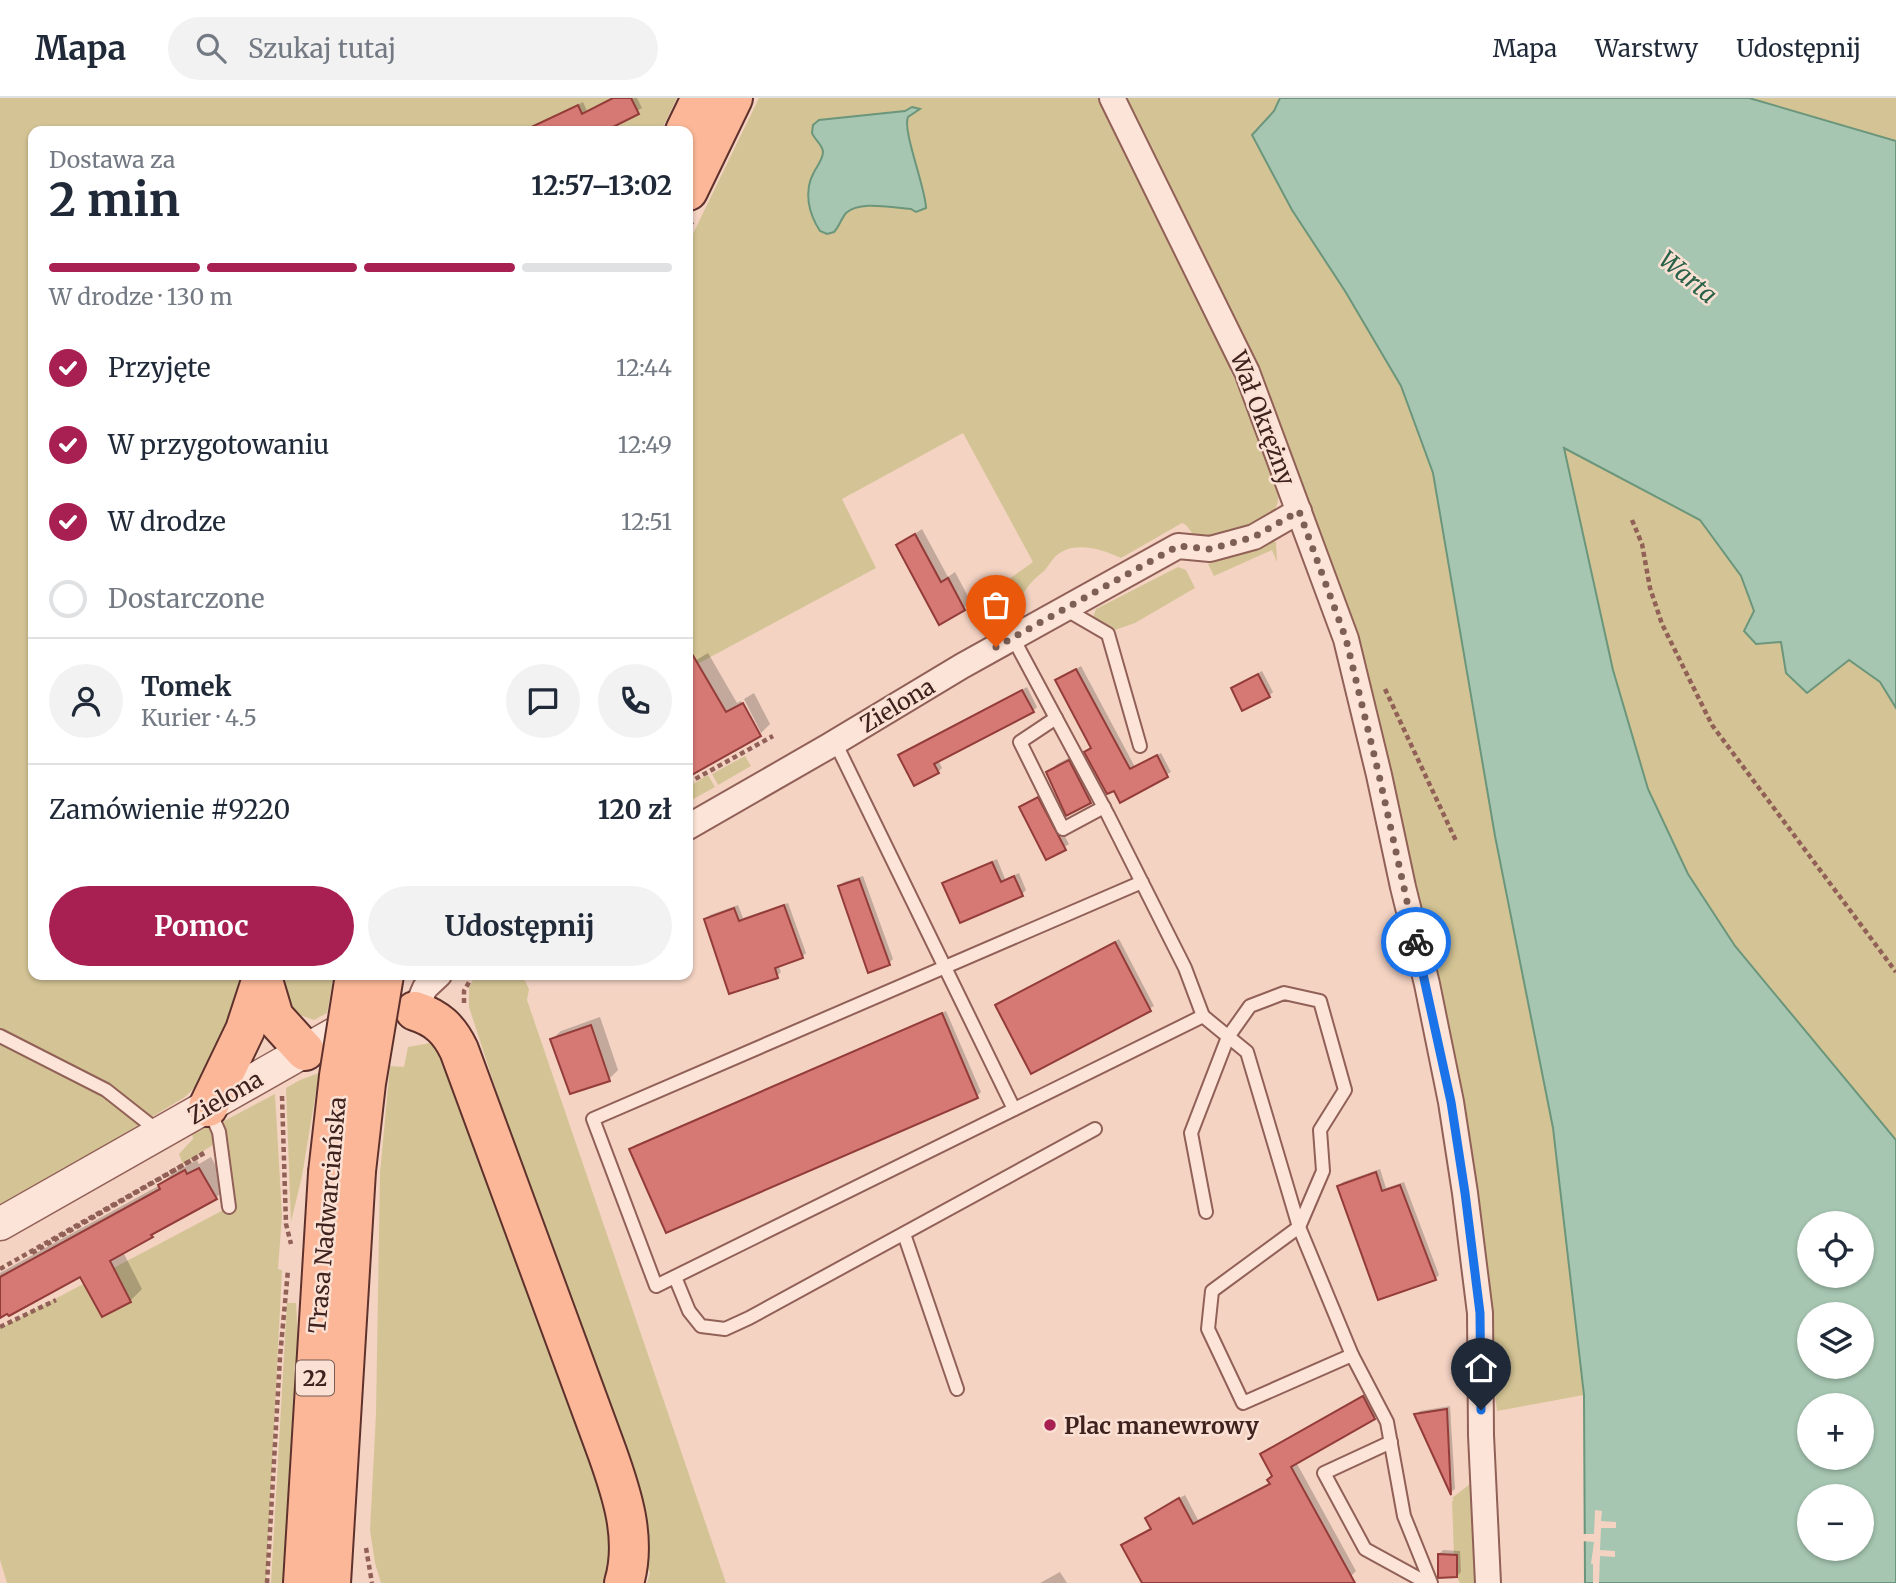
<!DOCTYPE html>
<html lang="pl">
<meta charset="utf-8">
<style>
:root{--surface:#fff;--page:#f2f2f3;--text:#1f2937;--muted:#747a83;--line:#e0e1e3;--accent:#a81f52}
body{margin:0;font-family:Merriweather,serif;background:var(--page);color:var(--text);height:100vh;display:flex;flex-direction:column;font-size:26px;white-space:nowrap}
*{box-sizing:border-box;margin:0}
p{font-size:23px;color:var(--muted)}
.icon{flex:none;width:38px;height:38px;fill:none;stroke:currentColor;stroke-width:2;stroke-linecap:round;stroke-linejoin:round}
.map{position:relative;flex:1;overflow:hidden}
.panel{position:absolute;left:28px;top:28px;width:665px;height:854px;display:flex;flex-direction:column;background:var(--surface);border-radius:14px;box-shadow:0 2px 5px #0004}
.panel>*{flex:none}
.fabs{position:absolute;left:1797px;top:1113px;display:grid;gap:14px}
.fabs a{display:grid;place-items:center;width:77px;height:77px;border-radius:50%;background:var(--surface);box-shadow:0 2px 5px #0004;font-size:35px}
.pin{position:absolute;display:grid;place-items:center;width:60px;height:60px;color:#fff;margin:-72px -30px;border-radius:50% 50% 50% 0;rotate:-45deg;box-shadow:0 0 7px #0007}
.pin .icon{rotate:45deg}
.courier{position:absolute;display:grid;place-items:center;width:70px;height:70px;margin:-35px;border:5px solid #1a73e8;border-radius:50%;background:#fff;color:#222;box-shadow:0 2px 9px #0007}
.headline em{font-style:normal;font-weight:700}
.headline div{display:flex;flex-direction:column-reverse}
.headline{display:flex;align-items:center;justify-content:space-between;height:119px;padding:0 21px}
h1{font-size:46px;font-weight:700;line-height:52px}
.bar{display:grid;grid-template-columns:repeat(4,1fr);gap:10px 7px;align-content:center;height:84px;padding:0 21px}
.bar i{height:9px;border-radius:5px;background:var(--line)}
.bar .current{background:var(--accent)}
.bar p{grid-column:span 4}
.line{display:flex;align-items:center;gap:18px;padding:0 21px;border-top:2px solid var(--line)}
.line div{flex:1}
.round{display:grid;place-items:center;flex:none;width:74px;height:74px;border-radius:37px;background:var(--page)}
ol{padding:0 21px;list-style:none}
li{display:flex;align-items:center;gap:21px;height:77px}
li p{margin-inline-start:auto}
li .icon{padding:7px;border-radius:50%;background:var(--accent);color:#fff;stroke-width:4}
li:last-child{color:var(--muted)}
li i{width:38px;height:38px;border:4px solid var(--line);border-radius:50%}
.primary-button{display:flex;gap:14px;margin-top:auto;padding:14px 21px}
.primary-button a{flex:1;height:80px;border-radius:42px;background:var(--accent);color:#fff;font-size:28px;font-weight:700;line-height:80px;text-align:center}
.primary-button a+a{background:var(--page);color:var(--text)}
header{display:flex;align-items:center;gap:42px;box-sizing:border-box;height:98px;padding:0 35px;background:var(--surface);border-bottom:2px solid var(--line)}
header strong{font-size:33px}
nav{display:flex;gap:38px;margin-inline-start:auto;font-size:24px}
.search{width:490px;height:63px;background:var(--page);display:flex;align-items:center;gap:18px;box-sizing:border-box;padding:0 24px;border-radius:38px;color:var(--muted);font-size:26px}
.map>svg:first-child{display:block}
</style>
<header>
<strong>Mapa</strong>
<div class="search"><svg class="icon" aria-label="search" viewBox="0 0 24 24"><circle cx="10" cy="10" r="6"/><path d="M15 15l6 6"/></svg>Szukaj tutaj</div>
<nav><a>Mapa</a><a>Warstwy</a><a>Udostępnij</a></nav>
</header>
<div class="map">
<svg width="1896" height="1485" viewBox="0 0 1896 1485">
<rect width="100%" height="100%" fill="#f4d3c3"/>
<g fill="#d4c495">
<path d="M0 0H677L661 33H33V877H244L214 970 185 999 32 1091 0 1107Z"/>
<path d="M759 0H1280L1274 13 1252 37 1292 112 1345 193 1401 288 1433 375 1495 738 1553 1030 1584 1297 1497 1313 1465 1046 1375 612 1341 492 1237 251 1230 272C1243 301 1292 383 1275 411 1267 424 1249 433 1237 442L1195 439 1186 427 1182 425 1121 460C1102 451 1071 441 1054 460 1050 464 1048 469 1044 473 1025 488 1015 504 1013 528L999 535 985 498 1033 464 963 335 842 401 876 470 688 571V146Z"/>
<path d="M1749 0H1896V43Z"/>
<path d="M1564 349 1700 422 1741 478 1754 513 1781 543 1786 575 1807 595 1849 562 1880 584 1896 610V1042L1735 847 1688 776 1648 691 1613 572Z"/>
<path d="M1262 444H1276L1277 464 1272 452 1214 478 1208 466 1239 455Z"/>
<path d="M1178 469 1186 472 1195 490 1135 525 1109 534 1103 525 1094 527 1092 522 1096 511Z"/>
<path d="M745 658 751 668 718 687 712 676Z"/>
<path d="M708 677 715 689 688 704V689Z"/>
<path d="M278 877H334L327 915 314 922 282 911Z"/>
<path d="M476 877H522L529 891 527 902 726 1485H647L650 1475C644 1464 648 1451 648 1440 647 1420 642 1401 637 1382L508 1029 469 909V889Z"/>
<path d="M436 944 442 952 615 1431 606 1485H381L375 1465 370 1432 376 1316 380 1075 390 968 404 969 408 949Z"/>
<path d="M319 975 302 1078 291 1124 286 990 300 982Z"/>
<path d="M275 996 282 1117 278 1171 282 1172 266 1485H7L0 1462V1230L229 1109 224 1023Z"/>
<path d="M209 1025 216 1045 183 1066 179 1056 193 1041 192 1034Z"/>
<path d="M287 1205H296L300 1280 288 1485H271Z"/>
<path d="M1479 1379 1482 1485H1460L1457 1479V1457H1454L1452 1403 1454 1402 1452 1400Z"/>
</g>
<g fill="#a6c6b1" stroke="#6b967b" stroke-width="2" fill-rule="evenodd">
<path d="M1280 0H1749L1896 43V610L1880 584 1849 562 1807 595 1786 575 1781 544 1756 546 1744 533 1754 513 1741 478 1700 422 1564 350 1613 572 1648 691 1688 776 1735 848 1896 1042V1485H1585L1584 1297 1553 1030 1495 738 1433 375 1401 288 1345 193 1292 112 1252 37 1274 13ZM1810 1125H1862V1178H1810ZM1810 1216H1862V1269H1810ZM1810 1307H1862V1360H1810ZM1810 1398H1862V1451H1810Z"/>
<path d="M912 9 920 11 908 19C902 32 926 91 926 110L916 114 911 111C892 110 860 102 846 115 841 121 839 129 834 134L827 136 820 133C809 116 803 94 814 74 817 68 823 61 823 54 823 47 814 41 812 35L813 27 819 22 905 13Z"/>
</g>
<path fill="#f4d3c3" d="M1595 1412 1602 1413 1601 1423 1616 1424V1430H1601L1600 1452 1615 1453V1459L1600 1458 1599 1485H1593V1466H1591L1594 1444 1581 1443V1436H1594Z"/>
<g fill="#0003">
<path d="M612 0H637L642 10 601 33H540L538 28 583 4 587 13Z"/>
<path d="M922 431 948 479 955 474 971 504 964 510 898 447Z"/>
<path d="M708 555 737 605 741 603 758 636H761L688 677V567Z"/>
<path d="M1081 568 1135 669 1161 655 1171 674 1121 702 1057 583Z"/>
<path d="M1262 573 1273 594 1269 598 1233 590Z"/>
<path d="M1027 589 1037 609 1033 613 938 662 942 670 938 674 900 657Z"/>
<path d="M754 595 770 626 761 635 744 601Z"/>
<path d="M1078 655 1099 694 1090 703 1067 715 1048 675 1057 666Z"/>
<path d="M1042 697 1069 746 1047 760 1021 709Z"/>
<path d="M997 761 1005 781 1019 775 1026 792 1022 796 945 786 949 782Z"/>
<path d="M863 778 893 861 889 865 840 788 844 784Z"/>
<path d="M788 805 806 855 802 859 778 867 781 874 777 878 706 821 710 817 738 807 743 820Z"/>
<path d="M1119 841 1154 908 1032 974 997 908Z"/>
<path d="M946 913 981 994 977 998 667 1133 631 1051 635 1047Z"/>
<path d="M600 919 618 972 609 981 552 941 561 933Z"/>
<path d="M211 1059 227 1088 216 1100 160 1130 152 1138 123 1154 142 1191 130 1203 81 1177 0 1218V1175L160 1087 172 1076 197 1062 199 1066Z"/>
<path d="M1380 1071 1386 1090 1404 1084 1439 1177 1435 1181 1339 1088 1343 1084Z"/>
<path d="M1368 1294 1379 1314 1374 1319 1296 1364 1356 1473 1351 1478 1339 1485H1143L1124 1447 1152 1430 1147 1420 1152 1415 1185 1397 1198 1422 1271 1384 1274 1377 1263 1357 1268 1352Z"/>
<path d="M1450 1308 1455 1391 1451 1394 1416 1317 1420 1313Z"/>
<path d="M1443 1452 1460 1453 1461 1474 1457 1478 1439 1456Z"/>
<path d="M1060 1474 1067 1485H1040Z"/>
</g>
<g fill="#d67974" stroke="#933c39" stroke-width="2">
<path d="M613 0H631L639 16 605 33H523L578 7 582 16Z"/>
<path d="M915 436 941 484 948 480 965 512 939 527 896 447Z"/>
<path d="M688 549 726 614 743 605 761 638 688 679Z"/>
<path d="M1076 571 1130 671 1157 657 1168 679 1120 705 1114 693 1107 696 1084 654 1091 650 1055 582Z"/>
<path d="M1258 576 1270 599 1242 613 1231 590Z"/>
<path d="M1022 592 1034 614 934 666 939 675 914 688 898 657Z"/>
<path d="M1069 662 1091 705 1066 718 1046 674Z"/>
<path d="M1038 699 1066 752 1046 762 1019 709Z"/>
<path d="M992 764 1001 784 1014 778 1023 798 960 825 942 785Z"/>
<path d="M859 781 890 867 868 875 838 788Z"/>
<path d="M784 807 803 860 775 870 778 880 729 896 704 821 734 810 739 823Z"/>
<path d="M1115 844 1151 913 1031 976 995 907Z"/>
<path d="M942 915 978 1000 666 1135 629 1051Z"/>
<path d="M591 927 610 983 570 996 550 941Z"/>
<path d="M199 1070 217 1101 151 1137 153 1139 110 1163 131 1204 102 1219 80 1179 9 1218 7 1216 0 1220V1179L160 1091 158 1087 185 1072 187 1076Z"/>
<path d="M1376 1074 1382 1093 1400 1087 1436 1182 1378 1202 1337 1088Z"/>
<path d="M1363 1298 1375 1321 1291 1369 1355 1485H1142L1121 1447 1151 1431 1145 1420 1179 1400 1193 1426 1270 1386 1267 1382 1272 1378 1260 1356Z"/>
<path d="M1447 1311 1451 1397 1414 1316Z"/>
<path d="M1438 1456 1457 1457V1479L1438 1480Z"/>
</g>
<g fill="none" stroke-linecap="round" stroke-linejoin="round">
<defs>
<g id="service">
<path d="M1065 511 1108 536 1140 648"/>
<path d="M1013 540 1108 717 1185 870 1203 918 656 1188 593 1021 1142 784"/>
<path d="M1056 620 1020 644 1063 731 1104 709"/>
<path d="M835 644 1014 1011"/>
<path d="M1203 918 1247 954 1299 1129 1352 1257"/>
<path d="M0 938 106 992 158 1033"/>
<path d="M209 1011 219 1034 229 1109"/>
<path d="M1206 1114 1191 1035 1228 939 1250 908 1284 895 1320 903 1345 992 1320 1032 1323 1073 1299 1129 1212 1193 1208 1231 1243 1305 1352 1257 1387 1324 1404 1418 1431 1485"/>
<path d="M904 1136 957 1291"/>
<path d="M675 1179 689 1213 701 1228 725 1231 749 1220 1095 1031"/>
<path d="M1391 1344 1324 1375 1365 1451 1427 1485"/>
</g>
<g id="minor">
<path d="M1112 0 1247 274 1346 541 1379 677 1403 789 1427 886 1451 1004 1465 1095 1480 1215 1481 1337 1488 1485"/>
<path d="M688 729 829 648 962 568 1178 448 1210 451 1254 439 1299 413"/>
<path d="M415 913 425 890 439 877"/>
</g>
<path id="tertiary" d="M0 1126 361 921"/>
<g id="primary">
<path d="M685 33 701 0"/>
<path d="M688 93 733 0"/>
<path d="M262 879 274 919 305 953"/>
<path d="M415 913C437 920 449 931 459 952L607 1354C622 1396 637 1441 624 1485"/>
<path d="M208 1009 245 932 263 877"/>
<path d="M303 1485 328 1075"/>
<path d="M331 1485 356 1073"/>
</g>
</defs>
<use href="#service" stroke="#916057" stroke-width="16"/>
<use href="#minor" stroke="#916057" stroke-width="28"/>
<use href="#tertiary" stroke="#916057" stroke-width="35"/>
<use href="#primary" stroke="#5e312c" stroke-width="42"/>
<g stroke="#916057" stroke-width="4.5" stroke-dasharray="5 3.5" stroke-linecap="butt">
<path d="M688 133 692 124"/>
<path d="M1632 422 1642 446 1650 490 1662 526 1712 627 1896 874"/>
<path d="M1385 591 1457 745"/>
<path d="M688 685 773 638"/>
<path d="M464 905V893L473 877"/>
<path d="M282 998 286 1126 291 1146"/>
<path d="M32 1155 204 1055"/>
<path d="M0 1171 206 1054"/>
<path d="M0 1229 56 1202"/>
<path d="M366 1450 372 1485"/>
<path d="M267 1485 280 1259 288 1172"/>
</g>
<use href="#service" stroke="#fde4d8" stroke-width="12"/>
<use href="#minor" stroke="#fde4d8" stroke-width="24"/>
<use href="#tertiary" stroke="#fde4d8" stroke-width="32"/>
<use href="#primary" stroke="#fbb797" stroke-width="38"/>
<defs>
<g id="primary-bridge">
<path d="M356 1073 366 985 384 877"/>
<path d="M328 1075 339 978 355 877"/>
</g>
</defs>
<use href="#primary-bridge" stroke="#5e312c" stroke-width="42" stroke-linecap="butt"/>
<use href="#primary-bridge" stroke="#fbb797" stroke-width="38"/>
</g>
<g fill="none" stroke-linecap="round" stroke-linejoin="round">
<path stroke="#7e5f57" stroke-width="7" stroke-dasharray="0 12.6" d="M996 549 1178 448 1210 451 1254 439 1299 413 1346 541 1379 677 1416 844"/>
<path stroke="#1a73e8" stroke-width="9" d="M1416 844 1451 1004 1465 1095 1480 1215 1481 1312"/>
</g>
<circle fill="#a81f52" stroke="#fae1d4" stroke-width="2.5" cx="1050" cy="1327" r="7"/>
<g text-anchor="middle" dominant-baseline="central" stroke-width="5" stroke-linejoin="round" paint-order="stroke">
<rect fill="#fae1d4" stroke="#775b54" stroke-width="2" x="296" y="1262.5" width="38" height="35" rx="5"/>
<g font-size="21" font-weight="bold" fill="#3f211d">
<text x="315" y="1280">22</text>
</g>
<g font-size="23" fill="#3f211d" stroke="#fae1d4">
<text transform="translate(1263 320) rotate(69)">Wał Okrężny</text>
<text transform="translate(897 607) rotate(-31)">Zielona</text>
<text transform="translate(225 999) rotate(-30)">Zielona</text>
<text transform="translate(327 1117) rotate(-85)">Trasa Nadwarciańska</text>
</g>
<g font-size="23" font-weight="bold" fill="#3f211d" stroke="#fae1d4" text-anchor="start">
<text x="1064" y="1327">Plac manewrowy</text>
</g>
<g font-size="24" font-style="italic" fill="#2a6149" stroke="#fae1d4">
<text transform="translate(1688 179) rotate(40)">Warta</text>
</g>
</g>
</svg>
<div class="fabs">
<a><svg class="icon" aria-label="locate" viewBox="0 0 24 24"><circle cx="12" cy="12" r="6"/><path d="M12 2v4M12 18v4M2 12h4M18 12h4"/></svg></a>
<a><svg class="icon" aria-label="layers" viewBox="0 0 24 24"><path d="M12 4l9 5-9 5-9-5zM3 14l9 5 9-5"/></svg></a>
<a>+</a>
<a>−</a>
</div>
<div class="pin" style="left:996px;top:549px;background:#ea580c"><svg class="icon" aria-label="bag" viewBox="0 0 24 24"><path d="M5 8h14l-1 12H6zM9 8a3 3 0 0 1 6 0"/></svg></div>
<div class="pin" style="left:1481px;top:1312px;background:#1f2937"><svg class="icon" aria-label="home" viewBox="0 0 24 24"><path d="M3 11l9-7 9 7M6 9v11h12V9"/></svg></div>
<div class="courier" style="left:1416px;top:844px"><svg class="icon" aria-label="bike" viewBox="0 0 24 24"><circle cx="6" cy="16" r="4"/><circle cx="18" cy="16" r="4"/><path d="M6 16l4-8h5l3 8M10 8l3 8H6M13 5h3"/></svg></div>
<section class="panel">
<div class="headline"><div><h1>2 min</h1><p>Dostawa za</p></div><em>12:57–13:02</em></div>
<div class="bar"><i class="current"></i><i class="current"></i><i class="current"></i><i></i><p>W drodze · 130 m</p></div>
<ol>
<li><svg class="icon" aria-label="check" viewBox="0 0 24 24"><path d="M5 12l5 5 9-10"/></svg>Przyjęte<p>12:44</p></li>
<li><svg class="icon" aria-label="check" viewBox="0 0 24 24"><path d="M5 12l5 5 9-10"/></svg>W przygotowaniu<p>12:49</p></li>
<li><svg class="icon" aria-label="check" viewBox="0 0 24 24"><path d="M5 12l5 5 9-10"/></svg>W drodze<p>12:51</p></li>
<li><i></i>Dostarczone</li>
</ol>
<div class="line" style="height:126px"><a class="round"><svg class="icon" aria-label="person" viewBox="0 0 24 24"><circle cx="12" cy="8" r="4"/><path d="M4 21q1-7 8-7t8 7"/></svg></a><div><b>Tomek</b><p>Kurier · 4.5</p></div><a class="round"><svg class="icon" aria-label="chat" viewBox="0 0 24 24"><path d="M4 5h16v11H9l-5 4z"/></svg></a><a class="round"><svg class="icon" aria-label="phone" viewBox="0 0 24 24"><path d="M5 4h4l2 5-3 2q2 4 5 5l2-3 5 2v4C11 20 4 13 5 4z"/></svg></a></div>
<div class="line" style="height:91px"><div>Zamówienie #9220</div><b>120 zł</b></div>
<div class="primary-button"><a>Pomoc</a><a>Udostępnij</a></div>
</section>
</div>
